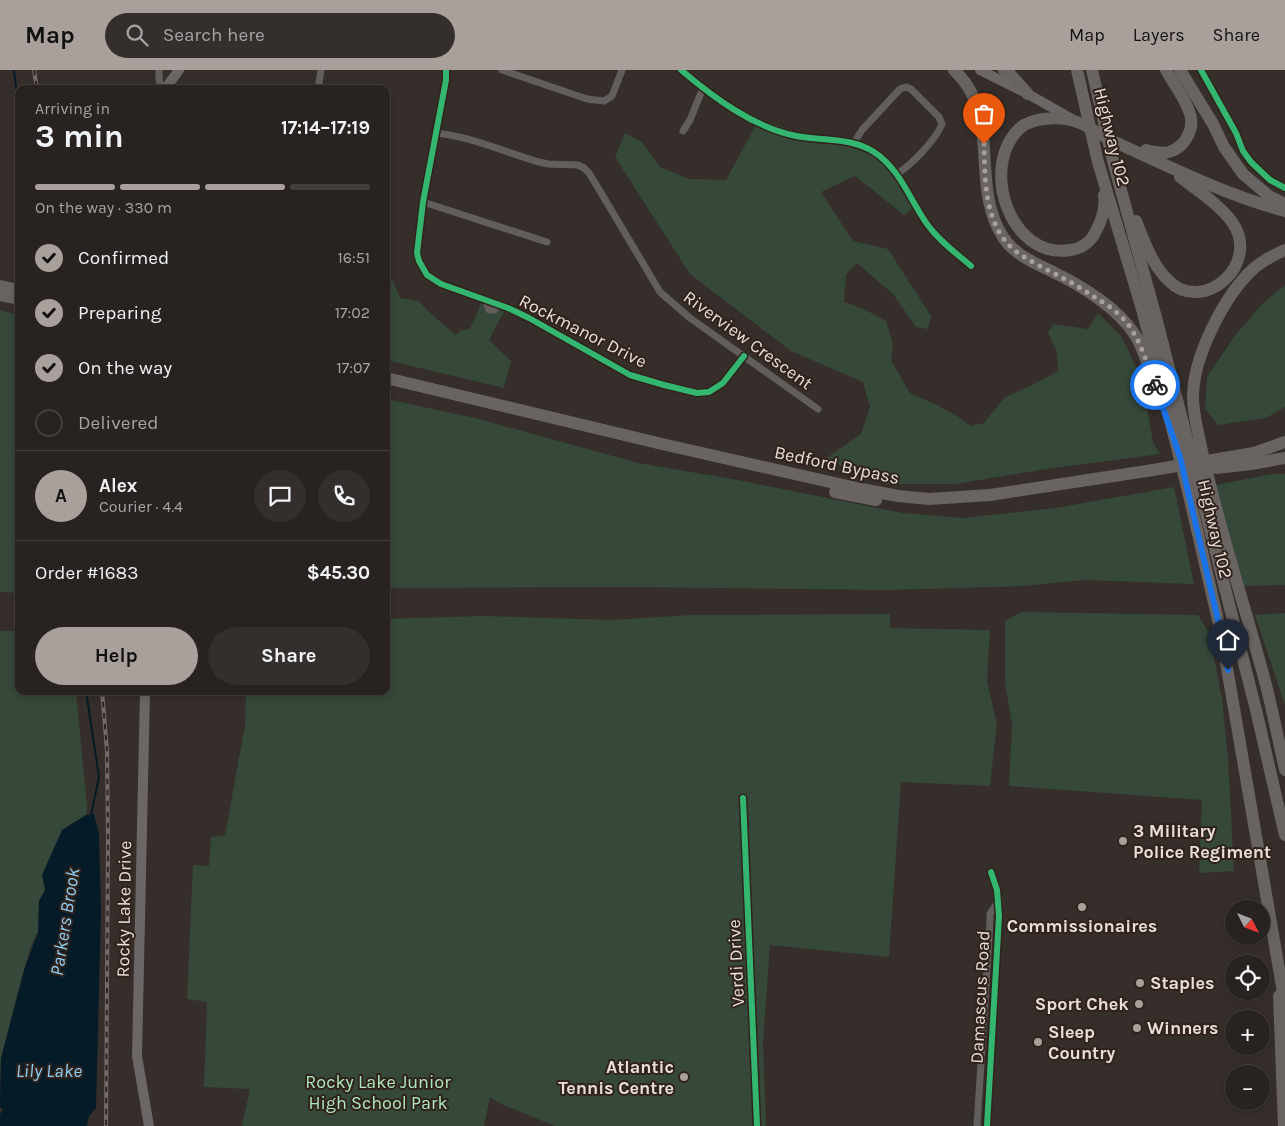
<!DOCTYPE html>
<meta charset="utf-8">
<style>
:root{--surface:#282220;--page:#342f2d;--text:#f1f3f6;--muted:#a5a4a5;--line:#443f3e;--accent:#a9a09c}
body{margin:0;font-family:Karla,sans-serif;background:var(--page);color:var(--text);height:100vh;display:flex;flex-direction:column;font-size:19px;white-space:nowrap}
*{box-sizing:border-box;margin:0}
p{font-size:16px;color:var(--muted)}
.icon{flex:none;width:28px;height:28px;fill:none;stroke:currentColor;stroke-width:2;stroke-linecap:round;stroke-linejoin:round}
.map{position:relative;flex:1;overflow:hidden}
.drawer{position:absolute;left:15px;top:15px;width:375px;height:610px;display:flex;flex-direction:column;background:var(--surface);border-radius:10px;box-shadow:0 2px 8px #0003,0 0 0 1px var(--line)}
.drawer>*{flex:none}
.needle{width:32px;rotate:132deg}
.buttons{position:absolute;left:1225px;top:830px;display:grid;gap:10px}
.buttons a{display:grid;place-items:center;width:45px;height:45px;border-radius:50%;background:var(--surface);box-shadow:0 2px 8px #0003,0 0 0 1px var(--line);font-size:25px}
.pin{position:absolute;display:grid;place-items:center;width:42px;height:42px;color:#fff;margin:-51px -21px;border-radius:50% 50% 50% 0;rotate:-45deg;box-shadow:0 0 5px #0007}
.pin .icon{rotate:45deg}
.courier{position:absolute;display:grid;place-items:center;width:50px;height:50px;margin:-25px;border:4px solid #1a73e8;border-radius:50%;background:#fff;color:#222;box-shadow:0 1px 6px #0007}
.overview em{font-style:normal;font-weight:700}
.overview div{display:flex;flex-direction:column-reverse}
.overview{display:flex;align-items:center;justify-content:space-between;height:85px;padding:0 20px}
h1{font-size:32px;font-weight:700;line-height:38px}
.bar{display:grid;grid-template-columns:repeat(4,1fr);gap:8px 5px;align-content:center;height:60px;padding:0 20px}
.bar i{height:6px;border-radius:4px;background:var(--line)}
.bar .current{background:var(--accent)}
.bar p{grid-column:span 4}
.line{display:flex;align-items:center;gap:12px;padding:0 20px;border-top:1px solid var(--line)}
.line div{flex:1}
.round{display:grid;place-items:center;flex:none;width:52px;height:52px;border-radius:26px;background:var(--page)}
ol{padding:0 20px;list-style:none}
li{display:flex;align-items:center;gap:15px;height:55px}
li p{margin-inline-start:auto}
li .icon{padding:5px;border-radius:50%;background:var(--accent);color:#111;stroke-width:4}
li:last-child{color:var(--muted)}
li i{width:28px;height:28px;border:2px solid var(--line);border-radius:50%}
.button{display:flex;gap:10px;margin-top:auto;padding:10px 20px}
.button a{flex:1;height:58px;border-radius:30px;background:var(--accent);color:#111;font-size:20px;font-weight:700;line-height:58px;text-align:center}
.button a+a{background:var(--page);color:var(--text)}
header{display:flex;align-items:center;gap:30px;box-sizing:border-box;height:70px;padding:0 25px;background:var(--accent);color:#111}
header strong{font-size:24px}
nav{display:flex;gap:28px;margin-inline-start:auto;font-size:18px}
.search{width:350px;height:45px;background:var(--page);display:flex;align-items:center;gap:12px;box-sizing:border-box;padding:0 18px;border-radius:28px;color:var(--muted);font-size:19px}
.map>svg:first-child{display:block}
</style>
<header>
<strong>Map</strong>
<div class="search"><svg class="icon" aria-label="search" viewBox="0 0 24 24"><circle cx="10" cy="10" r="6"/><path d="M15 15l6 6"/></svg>Search here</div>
<nav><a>Map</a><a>Layers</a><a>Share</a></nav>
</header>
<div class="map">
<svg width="1285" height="1056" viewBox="0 0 1285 1056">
<rect width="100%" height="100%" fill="#362e2a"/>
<g fill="#354839">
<path d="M759 49 794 61 864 71 894 97 918 134 904 145 855 106 821 122 853 171 888 179 931 246 928 259 916 257 893 224 857 193 846 205 844 232 864 239 886 251 893 274 891 290 910 323 935 334 957 346 971 356 984 353 1005 327 1032 315 1058 301 1057 282 1048 263 1053 254 1088 259 1098 243 1122 267 1142 310 1153 372 1160 384 1040 400 955 414H886L825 389 861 364 870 337 863 312 791 281 690 204 615 87 625 63 642 72 660 97 689 109 726 110Z"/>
<path d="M386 209 393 211 400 228 419 231 428 241 456 265 461 260 470 259 485 225 508 234 489 270 511 291 504 318 386 290Z"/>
<path d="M1285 215V337L1266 348 1218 355 1205 338 1207 307 1236 264 1262 234Z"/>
<path d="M0 240 19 245V523L0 522Z"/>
<path d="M386 329 475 348 638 393 732 409 903 443 963 448 1055 438 1174 417 1194 514 1084 510 1023 516 888 520 624 517 386 518Z"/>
<path d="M1272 404H1285V515L1243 516 1216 415Z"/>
<path d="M1022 542 1198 545 1209 563 1222 628 1228 687 1234 801 1199 803 1202 730 1009 716 1012 654 1005 613V551Z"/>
<path d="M1285 543V635L1255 545Z"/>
<path d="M890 544V558L990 560 987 612 997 654 990 716 901 712 889 887 770 875 763 973 766 1056H555L501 1034 490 1027 484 1056H242L250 1019 204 1017 207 932 187 929 193 795 209 796 211 767 225 765 245 655 246 621H386V549L482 546 612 550 691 545Z"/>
<path d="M0 561H19V621H76L87 736 86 745 62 760 45 820 39 831 38 862 32 873 20 914 1 988 0 1002Z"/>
</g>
<path fill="#051c28" d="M94 744 99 764 101 841 96 1038 89 1046 87 1056H0V1044L3 1040 0 1037 1 988 25 897 38 862 39 831 45 820 42 805 62 760 86 745Z"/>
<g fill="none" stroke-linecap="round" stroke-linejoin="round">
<g stroke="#051c28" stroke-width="2">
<path d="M14 0 19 40"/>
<path d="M86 621 99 707 91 745"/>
</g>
<g stroke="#625e5e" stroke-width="7">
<path d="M159 0V9L161 19"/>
<path d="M446 0V10L423 132 417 183 419 191 427 205 441 214 508 238 529 248 630 305 664 315 697 323 709 322 723 313 744 286"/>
<path d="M502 0 587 29 604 31 612 26 622 0"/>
<path d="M681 0C714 28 753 57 796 66 821 71 851 67 874 82 900 99 910 130 927 154 939 171 956 183 971 196"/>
<path d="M318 19 321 0"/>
<path d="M683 61 690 50 703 18"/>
<path d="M436 63C473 67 504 82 539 92L548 94 578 95 584 98 589 103 603 126 660 222 690 248 818 339"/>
<path d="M854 73 862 60 900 19 906 17 911 19 939 47 942 54C935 71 912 94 897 104"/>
<path d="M423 132 547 172"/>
<path d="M486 231 489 240H494L498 236"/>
<path d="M743 728 757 1056"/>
<path d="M977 1056 990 850V844L999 830"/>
<path d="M987 1056 999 846 997 820 991 802"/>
</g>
<g stroke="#6c6666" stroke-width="10">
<path d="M980 0 1028 24 1072 49"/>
<path d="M165 19 179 0"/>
<path d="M145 621 137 986 149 1056"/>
</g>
<g stroke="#696461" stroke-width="12">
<path d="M954 0C1003 45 969 115 1003 167 1014 185 1037 194 1055 203 1082 216 1119 239 1135 265 1143 277 1147 293 1152 307"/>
<path d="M1004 0 1010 4 1028 24"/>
<path d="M1077 0 1098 92 1142 239 1188 421 1221 563 1285 934"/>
<path d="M1092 0 1113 91 1157 251 1256 640 1285 765"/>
<path d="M1180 0 1213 54 1224 77 1243 104 1269 126 1285 134"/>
<path d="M1146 80C1154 82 1161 84 1169 82 1186 77 1196 57 1189 41 1184 27 1173 13 1166 0"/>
<path d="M1104 125C1106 139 1102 150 1096 161 1091 172 1081 179 1070 180 1011 190 979 98 1019 59 1031 47 1061 46 1077 52 1091 57 1103 67 1117 73 1172 98 1226 125 1285 141"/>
<path d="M1136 151C1145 173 1152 195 1169 211 1203 245 1262 194 1232 152 1221 136 1196 119 1180 107"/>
<path d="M1285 180C1274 185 1262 191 1253 199 1224 226 1193 287 1193 327 1193 340 1196 354 1199 367 1204 393 1211 419 1218 445 1233 502 1251 558 1266 615 1273 643 1279 672 1285 700"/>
<path d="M0 216 19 220"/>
<path d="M0 225 19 229"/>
<path d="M386 308 662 374 861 419 898 426 929 429 990 425 1153 400 1254 383 1285 372"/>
<path d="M1216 398 1251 394 1285 388"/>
<path d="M835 422 876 430"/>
<path d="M1279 926 1284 1056"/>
</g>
<defs>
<g id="rail">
<path d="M34 0 37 19"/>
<path d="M102 621 107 681 108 770 106 1056"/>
</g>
</defs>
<use href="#rail" stroke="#716c6b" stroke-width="4"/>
<use href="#rail" stroke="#31231c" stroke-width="2" stroke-dasharray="5.5" stroke-linecap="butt"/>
<defs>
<g id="cycleway">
<path d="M446 0V10L423 132 417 183 419 191 427 205 441 214 508 238 529 248 630 305 664 315 697 323 709 322 723 313 744 286"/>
<path d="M681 0C714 28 753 57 796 66 821 71 851 67 874 82 900 99 910 130 927 154 939 171 956 183 971 196"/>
<path d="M1201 0 1236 63 1243 81 1251 92 1270 110 1285 118"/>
<path d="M743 728 757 1056"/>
<path d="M987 1056 999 846 997 820 991 802"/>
</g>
</defs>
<use href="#cycleway" stroke="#31231c" stroke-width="9"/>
<use href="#cycleway" stroke="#33b770" stroke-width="6"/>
</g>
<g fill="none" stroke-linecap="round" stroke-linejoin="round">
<path stroke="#a9a09c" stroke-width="5" stroke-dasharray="0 9" d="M984 74C985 113 984 161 1021 185 1043 199 1066 208 1088 223 1101 231 1117 240 1127 253 1141 271 1147 294 1155 315"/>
<path stroke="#1a73e8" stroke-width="6" d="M1155 315 1180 387 1221 563 1228 600"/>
</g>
<g fill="#a9a09c" stroke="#31231c" stroke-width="2">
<circle cx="1123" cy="771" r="5"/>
<circle cx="1082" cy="837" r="5"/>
<circle cx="1140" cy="913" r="5"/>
<circle cx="1139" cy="934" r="5"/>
<circle cx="1137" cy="958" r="5"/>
<circle cx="1038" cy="972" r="5"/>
<circle cx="684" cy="1007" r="5"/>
</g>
<g text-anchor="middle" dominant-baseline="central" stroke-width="4" stroke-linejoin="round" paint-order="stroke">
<g font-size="18" fill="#e7ded9" stroke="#31231c">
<text transform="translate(1112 67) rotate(76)">Highway 102</text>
<text transform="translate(583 261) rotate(27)">Rockmanor Drive</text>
<text transform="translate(748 270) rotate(36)">Riverview Crescent</text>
<text transform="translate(837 395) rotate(12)">Bedford Bypass</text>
<text transform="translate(1215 459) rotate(77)">Highway 102</text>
<text transform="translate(124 839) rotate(-89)">Rocky Lake Drive</text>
<text transform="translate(736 893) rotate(-93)">Verdi Drive</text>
<text transform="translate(980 927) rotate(-87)">Damascus Road</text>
</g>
<g font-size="18" font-weight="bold" fill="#e7ded9" stroke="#31231c" text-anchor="start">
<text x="1133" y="761">3 Military<tspan x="1133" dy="21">Police Regiment</tspan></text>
<text x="1082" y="856" text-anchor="middle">Commissionaires</text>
<text x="1150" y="913">Staples</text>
<text x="1129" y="934" text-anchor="end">Sport Chek</text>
<text x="1147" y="958">Winners</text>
<text x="1048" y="962">Sleep<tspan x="1048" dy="21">Country</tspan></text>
<text x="674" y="997" text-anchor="end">Atlantic<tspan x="674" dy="21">Tennis Centre</tspan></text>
</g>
<g font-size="18" fill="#aee9bd" stroke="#31231c">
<text x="378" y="1012">Rocky Lake Junior<tspan x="378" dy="21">High School Park</tspan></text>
</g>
<g font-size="19" font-style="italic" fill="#8accf2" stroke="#31231c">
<text transform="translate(65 852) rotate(-81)">Parkers Brook</text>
<text x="49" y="1001">Lily Lake</text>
</g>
</g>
</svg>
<div class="buttons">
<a><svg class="needle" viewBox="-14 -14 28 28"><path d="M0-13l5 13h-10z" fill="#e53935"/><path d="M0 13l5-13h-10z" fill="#a5a4a5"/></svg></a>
<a><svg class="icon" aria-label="locate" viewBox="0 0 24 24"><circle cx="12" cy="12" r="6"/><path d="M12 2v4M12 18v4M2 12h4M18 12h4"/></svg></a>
<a>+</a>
<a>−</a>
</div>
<div class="pin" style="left:984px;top:74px;background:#ea580c"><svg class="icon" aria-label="bag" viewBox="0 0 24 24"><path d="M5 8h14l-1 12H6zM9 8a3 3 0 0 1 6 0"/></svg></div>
<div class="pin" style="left:1228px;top:600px;background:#1f2937"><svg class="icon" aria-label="home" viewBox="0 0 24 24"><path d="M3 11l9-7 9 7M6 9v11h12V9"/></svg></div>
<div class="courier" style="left:1155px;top:315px"><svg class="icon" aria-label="bike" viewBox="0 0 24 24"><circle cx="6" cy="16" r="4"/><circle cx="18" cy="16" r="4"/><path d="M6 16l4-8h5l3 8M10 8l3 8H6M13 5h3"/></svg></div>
<section class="drawer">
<div class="overview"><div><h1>3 min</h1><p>Arriving in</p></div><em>17:14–17:19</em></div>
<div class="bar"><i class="current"></i><i class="current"></i><i class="current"></i><i></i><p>On the way · 330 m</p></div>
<ol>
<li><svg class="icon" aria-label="check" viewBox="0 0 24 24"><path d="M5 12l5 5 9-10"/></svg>Confirmed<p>16:51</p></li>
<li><svg class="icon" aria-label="check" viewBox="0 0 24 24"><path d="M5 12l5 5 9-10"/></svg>Preparing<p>17:02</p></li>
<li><svg class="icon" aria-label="check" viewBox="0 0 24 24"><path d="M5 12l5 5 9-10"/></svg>On the way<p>17:07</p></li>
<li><i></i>Delivered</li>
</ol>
<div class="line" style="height:90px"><b class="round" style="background:var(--accent);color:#111">A</b><div><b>Alex</b><p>Courier · 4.4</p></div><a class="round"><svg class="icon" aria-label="chat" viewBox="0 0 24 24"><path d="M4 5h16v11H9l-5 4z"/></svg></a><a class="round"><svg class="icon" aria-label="phone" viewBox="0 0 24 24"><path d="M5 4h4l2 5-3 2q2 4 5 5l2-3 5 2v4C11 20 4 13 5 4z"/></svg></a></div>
<div class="line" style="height:65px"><div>Order #1683</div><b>$45.30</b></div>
<div class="button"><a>Help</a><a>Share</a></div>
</section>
</div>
